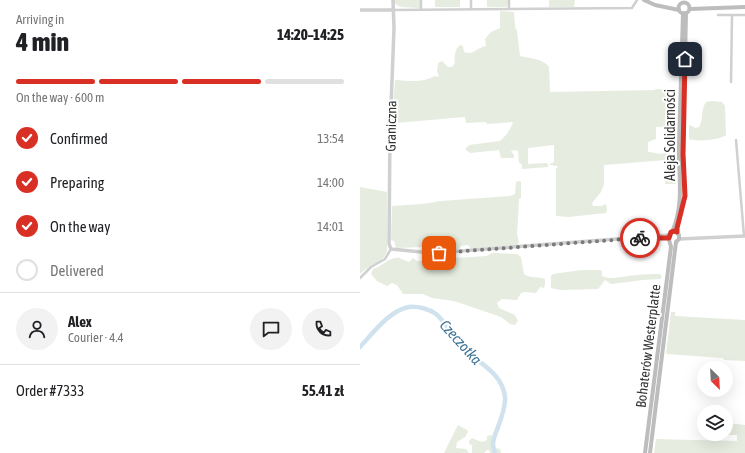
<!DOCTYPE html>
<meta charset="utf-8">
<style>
:root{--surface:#fff;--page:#f2f2f2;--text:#202124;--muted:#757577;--line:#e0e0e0;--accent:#d93025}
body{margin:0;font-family:"Asap Condensed",sans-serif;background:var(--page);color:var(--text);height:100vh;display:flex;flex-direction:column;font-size:15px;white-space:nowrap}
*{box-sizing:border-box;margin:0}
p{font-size:13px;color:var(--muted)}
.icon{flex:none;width:22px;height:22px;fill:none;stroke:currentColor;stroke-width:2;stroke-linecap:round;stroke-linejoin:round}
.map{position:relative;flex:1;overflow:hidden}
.details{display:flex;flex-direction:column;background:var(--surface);width:360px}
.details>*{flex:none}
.needle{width:26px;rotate:156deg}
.controls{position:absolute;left:337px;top:361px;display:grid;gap:8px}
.controls a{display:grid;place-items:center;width:36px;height:36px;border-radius:50%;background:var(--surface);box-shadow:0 4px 16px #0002;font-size:20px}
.pin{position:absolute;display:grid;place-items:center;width:34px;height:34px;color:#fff;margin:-17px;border-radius:8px;box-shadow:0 2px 6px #0006}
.courier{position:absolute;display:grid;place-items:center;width:40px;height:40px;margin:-20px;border:3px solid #d93025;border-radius:50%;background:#fff;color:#222;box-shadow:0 1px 5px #0007}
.headline em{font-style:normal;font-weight:800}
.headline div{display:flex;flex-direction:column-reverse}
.headline{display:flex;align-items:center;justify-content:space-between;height:68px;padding:0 16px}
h1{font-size:26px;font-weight:800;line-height:30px}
.bar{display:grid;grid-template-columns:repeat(4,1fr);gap:6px 4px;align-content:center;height:48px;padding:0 16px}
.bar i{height:5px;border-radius:3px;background:var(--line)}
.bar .on{background:var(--accent)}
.bar p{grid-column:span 4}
.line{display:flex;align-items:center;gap:10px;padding:0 16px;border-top:1px solid var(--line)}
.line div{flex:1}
.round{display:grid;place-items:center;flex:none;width:42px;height:42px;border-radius:21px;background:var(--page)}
ol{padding:0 16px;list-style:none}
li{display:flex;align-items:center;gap:12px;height:44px}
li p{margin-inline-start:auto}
li .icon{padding:4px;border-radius:50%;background:var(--accent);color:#fff;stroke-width:4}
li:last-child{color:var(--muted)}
li i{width:22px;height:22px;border:2px solid var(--line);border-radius:50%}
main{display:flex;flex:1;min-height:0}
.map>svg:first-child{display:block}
</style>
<main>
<section class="details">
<div class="headline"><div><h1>4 min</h1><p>Arriving in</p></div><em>14:20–14:25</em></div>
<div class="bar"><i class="on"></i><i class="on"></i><i class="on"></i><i></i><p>On the way · 600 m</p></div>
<ol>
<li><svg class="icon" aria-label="check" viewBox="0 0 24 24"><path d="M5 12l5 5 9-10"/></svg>Confirmed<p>13:54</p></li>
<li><svg class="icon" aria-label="check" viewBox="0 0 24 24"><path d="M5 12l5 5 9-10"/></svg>Preparing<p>14:00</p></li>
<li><svg class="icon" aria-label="check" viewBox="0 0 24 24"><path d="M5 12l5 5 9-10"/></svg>On the way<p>14:01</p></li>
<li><i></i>Delivered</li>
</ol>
<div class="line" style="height:72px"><a class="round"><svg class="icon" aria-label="person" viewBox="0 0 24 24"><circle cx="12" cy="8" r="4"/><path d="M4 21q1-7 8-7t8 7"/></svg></a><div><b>Alex</b><p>Courier · 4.4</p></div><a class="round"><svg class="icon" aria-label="chat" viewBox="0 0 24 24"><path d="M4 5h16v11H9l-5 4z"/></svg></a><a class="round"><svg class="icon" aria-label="phone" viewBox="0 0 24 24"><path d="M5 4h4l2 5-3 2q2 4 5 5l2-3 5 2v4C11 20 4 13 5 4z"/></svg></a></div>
<div class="line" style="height:52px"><div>Order #7333</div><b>55.41 zł</b></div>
</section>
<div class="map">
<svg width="385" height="453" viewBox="0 0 385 453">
<rect width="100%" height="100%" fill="#fff"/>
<g fill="#e6ecdf" fill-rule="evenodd">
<path d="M34 0H60V8L40 7 34 3Z"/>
<rect x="75" y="0" width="25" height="7"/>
<path d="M127 0H149V5H147V7H127Z"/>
<path d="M189 0H215L214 7H189Z"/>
<path d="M140 11 154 12 155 27 157 31 160 56C169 58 184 59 189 67L190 92 295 90V89L316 90 314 127H296V139L288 142V152C292 152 296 153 299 154 304 154 308 152 314 155L316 184H305L306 160 244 165V184L241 192 232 203 233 206H241L246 204 247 209 246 213 208 217 196 216V169L198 166H193V165H188V167L162 169V164L159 163 158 151 155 150 151 151 154 155V158H141L139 150 110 153 106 150V148L109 145 140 141 147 134 153 123 152 122 127 124 126 122 106 123 105 117 35 123 32 121 35 80C50 81 62 83 75 76L77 77 79 76 77 71 78 63 82 61 88 67H92L95 63C94 57 95 49 100 45L103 46 104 52C113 56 118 47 126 46L125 39 131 32 140 28ZM194 145V162L188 165 187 163 168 164V148Z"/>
<path d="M352 101 362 102 365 106 366 135C360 140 337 142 329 139V126L330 125 335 128 339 127C344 119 340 111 346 102Z"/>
<path d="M159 181 161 182V198L159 199 157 234 159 243 156 245 111 249 108 245 101 246 99 249 83 250 77 245 67 244 63 247 36 248 34 241 31 240 32 206 62 204 81 201 150 196 155 194 156 182Z"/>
<path d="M0 187 27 192V251C24 263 8 265 0 274Z"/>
<path d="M132 253 157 254 161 257 164 274C171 279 178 276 185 279V284L184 288 180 287 176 293 165 292 161 293 157 300 142 299 137 303 139 308 155 315 158 321 155 325 150 324 141 317 94 301 72 298 63 294H43L37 285 32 283 27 286 17 281 11 274 13 269C22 267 29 256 40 258 42 259 46 261 49 262L53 258 57 261H64L77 257 95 258 127 256Z"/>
<path d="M221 270H240L242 271V276C251 281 267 275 277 275 285 274 292 274 300 274L302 277 300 279 283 280 251 284 245 280 238 289 200 290 191 288V276L193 274Z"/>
<path d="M311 312H315V316L385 320V361L364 360 363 358 306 354Z"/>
<path d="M368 423 385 425V453H294L296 439 377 441V435H367Z"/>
<path d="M98 425 107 430 108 432 105 437 97 442 96 448 106 449 109 453H84Z"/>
<path d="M131 435 133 437 131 440 132 447 140 449 141 453H130L129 450H127L124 453H112V445L109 444V441L112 438C118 440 121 444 127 440V436Z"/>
</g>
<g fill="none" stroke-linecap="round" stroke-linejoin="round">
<path stroke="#cfe2ee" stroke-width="4.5" d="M0 347C13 333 30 310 49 307 58 306 69 309 76 314 85 321 90 334 98 343 113 361 142 370 145 397 146 409 139 424 135 435 134 438 133 441 133 444 133 447 134 450 135 453"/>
<g stroke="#d0d0d0" stroke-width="2.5">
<path d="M61 0V10"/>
<path d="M111 9V0"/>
<path d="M149 9V0"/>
<path d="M33 10 272 8 277 0"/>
<path d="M358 15H385"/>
<path d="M371 82 372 15"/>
<path d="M376 140 384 236"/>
<path d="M0 278 11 267 25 259 31 249"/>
</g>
<g stroke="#d0d0d0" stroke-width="3.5">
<path d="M33 0 34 28 30 133 29 244 31 249 71 253 87 252 309 235"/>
<path d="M0 10H33"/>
<path d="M319 239 385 236"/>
</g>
<g stroke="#bdbdbd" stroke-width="4">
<path d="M284 0 295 5 319 10"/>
<circle cx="324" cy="8" r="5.5"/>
<path d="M330 9 385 7"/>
<path d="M312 232C325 202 318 175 319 144 320 100 322 57 323 13"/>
<path d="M317 232V228L325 196 323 154 326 13"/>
<path d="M285 453 311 247 308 236 312 232H316L319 235V239L316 242"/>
<path d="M290 453 316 242"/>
</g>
</g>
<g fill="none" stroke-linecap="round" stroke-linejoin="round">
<path stroke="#7a7a7a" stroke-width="4" stroke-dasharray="0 7.2" d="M79 253 280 238"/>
<path stroke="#d93025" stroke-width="5" d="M280 238H309L311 232 314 231 317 232V228L325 196 323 154 325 59"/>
</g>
<g text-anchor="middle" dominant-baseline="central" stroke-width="4" stroke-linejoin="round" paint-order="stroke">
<g font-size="14" fill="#333" stroke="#fff">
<text transform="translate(31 126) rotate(-89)">Graniczna</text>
<text transform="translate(310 135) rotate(-90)">Aleja Solidarności</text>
<text transform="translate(288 346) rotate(-83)">Bohaterów Westerplatte</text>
</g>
<g font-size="15" font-style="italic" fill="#3f7597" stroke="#fff">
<text transform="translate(101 342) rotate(48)">Czeczotka</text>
</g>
</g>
</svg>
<div class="controls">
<a><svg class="needle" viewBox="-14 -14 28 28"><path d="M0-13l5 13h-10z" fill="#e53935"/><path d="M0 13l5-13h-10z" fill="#757577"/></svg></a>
<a><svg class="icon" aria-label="layers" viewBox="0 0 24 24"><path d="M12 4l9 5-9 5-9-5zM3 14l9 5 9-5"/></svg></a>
</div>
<div class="pin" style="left:79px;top:253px;background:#ea580c"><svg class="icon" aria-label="bag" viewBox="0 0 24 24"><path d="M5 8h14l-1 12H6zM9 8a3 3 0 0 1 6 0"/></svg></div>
<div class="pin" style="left:325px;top:59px;background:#1f2937"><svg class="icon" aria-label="home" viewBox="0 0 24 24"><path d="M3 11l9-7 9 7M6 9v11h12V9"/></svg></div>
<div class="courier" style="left:280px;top:238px"><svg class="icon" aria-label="bike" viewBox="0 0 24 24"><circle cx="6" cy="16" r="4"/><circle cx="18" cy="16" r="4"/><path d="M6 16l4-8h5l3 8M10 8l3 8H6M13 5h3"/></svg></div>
</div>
</main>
